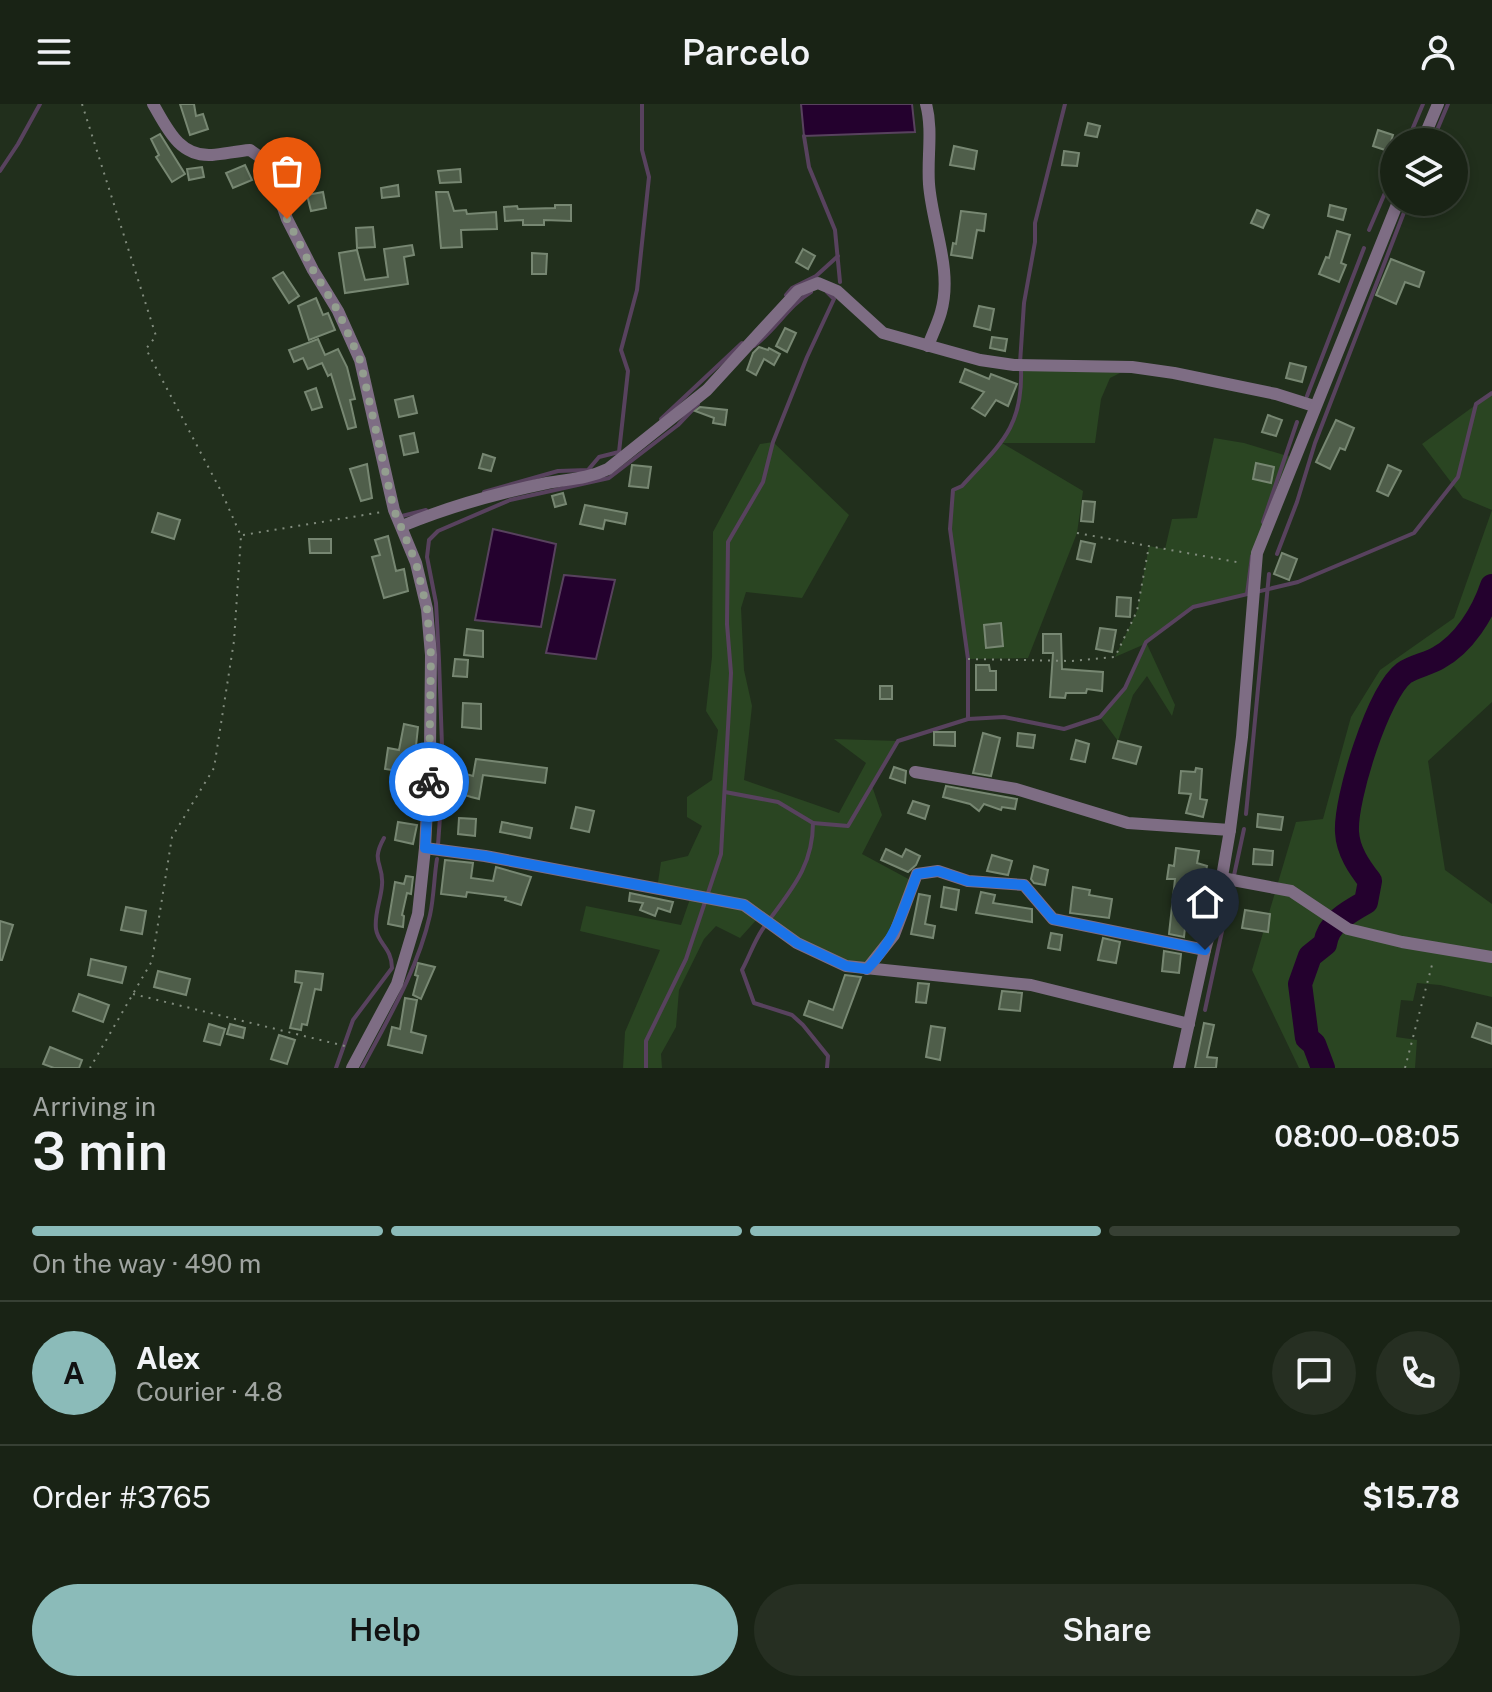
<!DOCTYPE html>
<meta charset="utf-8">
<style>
:root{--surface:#192315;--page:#262f22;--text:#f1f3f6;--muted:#9fa4a0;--line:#374034;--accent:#8bbbb9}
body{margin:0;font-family:"Public Sans",sans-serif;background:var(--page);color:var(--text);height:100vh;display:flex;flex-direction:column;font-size:30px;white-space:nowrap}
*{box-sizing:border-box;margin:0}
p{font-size:26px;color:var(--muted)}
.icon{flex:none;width:44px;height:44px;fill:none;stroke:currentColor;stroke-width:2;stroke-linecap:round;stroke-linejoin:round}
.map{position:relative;height:964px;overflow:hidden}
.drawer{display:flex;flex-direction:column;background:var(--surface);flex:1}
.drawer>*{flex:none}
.buttons{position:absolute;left:1380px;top:24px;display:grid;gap:16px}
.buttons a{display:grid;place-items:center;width:88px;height:88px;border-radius:50%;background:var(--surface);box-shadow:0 4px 12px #0003,0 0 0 2px var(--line);font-size:40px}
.pin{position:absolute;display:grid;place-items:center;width:68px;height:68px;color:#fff;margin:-82px -34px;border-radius:50% 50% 50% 0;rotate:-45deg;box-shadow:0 0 8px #0007}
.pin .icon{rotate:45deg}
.courier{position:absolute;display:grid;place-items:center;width:80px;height:80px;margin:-40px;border:6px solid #1a73e8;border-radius:50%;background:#fff;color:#222;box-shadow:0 2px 10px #0007}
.headline em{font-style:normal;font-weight:600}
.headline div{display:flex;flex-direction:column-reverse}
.headline{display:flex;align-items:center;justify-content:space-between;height:136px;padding:0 32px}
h1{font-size:52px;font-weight:600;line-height:60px}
.bar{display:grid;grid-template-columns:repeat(4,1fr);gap:12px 8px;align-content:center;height:96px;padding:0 32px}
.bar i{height:10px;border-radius:6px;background:var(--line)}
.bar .active{background:var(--accent)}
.bar p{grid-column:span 4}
.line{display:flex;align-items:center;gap:20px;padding:0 32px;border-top:2px solid var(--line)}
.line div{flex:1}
.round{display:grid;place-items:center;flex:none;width:84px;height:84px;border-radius:42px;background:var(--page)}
.primary-button{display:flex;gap:16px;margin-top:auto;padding:16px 32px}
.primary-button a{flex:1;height:92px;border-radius:48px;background:var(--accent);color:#111;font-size:32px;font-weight:600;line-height:92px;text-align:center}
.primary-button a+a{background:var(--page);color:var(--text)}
header{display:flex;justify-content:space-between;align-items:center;height:104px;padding:0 32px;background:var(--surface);font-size:36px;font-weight:600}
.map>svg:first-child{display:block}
</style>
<header><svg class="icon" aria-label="menu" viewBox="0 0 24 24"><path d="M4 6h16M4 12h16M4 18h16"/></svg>Parcelo<svg class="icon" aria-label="person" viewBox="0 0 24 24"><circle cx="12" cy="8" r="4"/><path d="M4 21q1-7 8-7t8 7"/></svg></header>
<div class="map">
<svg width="1492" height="964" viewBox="0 0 1492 964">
<rect width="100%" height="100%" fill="#212f1c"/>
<g fill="#2a4522">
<path d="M1132 263 1110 274 1101 295 1095 339H1002L1083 387 1077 429 1028 554 968 555 950 425 953 386 962 382C998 341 1023 325 1021 265Z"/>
<path d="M1492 289V598L1428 657 1445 766 1492 800V893L1440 881 1417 879 1413 897 1401 896 1396 933 1417 936 1415 964H1299L1252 866 1296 718 1323 715 1351 613 1380 566 1454 514 1492 406 1463 394 1422 340Z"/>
<path d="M1214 334 1244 339 1294 354 1257 449 1253 488 1193 503 1146 538 1175 601 1172 612 1147 572 1133 591 1118 637 1100 613 1125 584 1145 540 1115 553 1137 507 1149 442 1165 445 1172 415 1197 414Z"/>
<path d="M773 338 849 411 802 494 746 488 741 504 744 566 752 602 744 676 839 709 866 659 834 635 898 637 872 682 882 711 862 750 914 778 894 831 867 865 846 862 759 813 740 834 716 822 704 835 679 886 676 923 661 950 662 964H623L625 928 660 846 580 827 586 802 681 821 691 792 657 785 661 758 688 752 702 722 687 713V693L712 676 718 626 706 607 712 553 713 428 760 340Z"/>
</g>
<g fill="#24012e" stroke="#58425e" stroke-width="2">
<path d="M801 0H912L915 28 804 32Z"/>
<path d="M493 425 556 440 541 523 475 516Z"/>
<path d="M564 471 615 476 596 555 546 549Z"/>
</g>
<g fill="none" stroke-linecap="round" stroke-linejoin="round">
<g stroke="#58425e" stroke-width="4">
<path d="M804 32 809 63 835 126 840 178"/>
<path d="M1407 38 1423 0"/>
<path d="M1432 38 1448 0"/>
<path d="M0 67 18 40 40 0"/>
<path d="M1369 126 1394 68"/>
<path d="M786 191 792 184 816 172 838 152"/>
<path d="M754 242C776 226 788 202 811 188"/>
<path d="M1020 259 1024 199 1035 138V119L1065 0"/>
<path d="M1307 292 1364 144"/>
<path d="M661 315 742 239"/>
<path d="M484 388 558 367 588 366 599 353 619 348 628 267 621 246 637 186 649 73 642 46V0"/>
<path d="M402 412 426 406"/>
<path d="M1263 418 1297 318"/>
<path d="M1277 450 1297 398 1315 339 1408 98"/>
<path d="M1247 490 1252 452"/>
<path d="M968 615V555L950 425 953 386 962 382C999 341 1023 325 1021 265"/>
<path d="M725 688 778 698 813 719C813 766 787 790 762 826 754 838 749 853 742 866L754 899 792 911 803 921 828 952 827 964"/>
<path d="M1246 710 1269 470"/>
<path d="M813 719 848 722 898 637 968 615 1004 613 1064 625 1100 613 1125 584 1146 538 1193 503 1298 478 1414 429 1458 373 1476 300 1492 289"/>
<path d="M438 741 443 671 439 556 436 499 427 453 429 436 438 427 510 396 609 374 678 321 698 300"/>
<path d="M1205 906 1244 725"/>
<path d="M336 964 353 916 392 864C392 844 378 840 376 825 374 810 381 796 382 781 384 759 370 759 384 734"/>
<path d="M362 964C388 915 418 865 430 811 434 793 434 773 437 755"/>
<path d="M646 964V937L686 855 721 750 731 569 727 520 728 438 763 378 773 338 807 253 834 195 827 188"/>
</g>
<path stroke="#24012e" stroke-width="24" d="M1323 964 1314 940 1307 934 1300 880 1310 852 1325 840C1328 819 1348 808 1366 798L1370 777C1359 763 1348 747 1347 728 1345 695 1378 589 1404 569 1414 562 1428 560 1438 554 1464 540 1483 509 1492 482"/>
</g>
<g fill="#4f5e4a" stroke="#778772" stroke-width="2">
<path d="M180 0H194L196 12 203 10 208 25 190 31Z"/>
<path d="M1088 19 1100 22 1097 33 1085 31Z"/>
<path d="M1378 26 1393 31 1388 47 1373 42Z"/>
<path d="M160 30 185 70 172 78 156 53 159 51 151 35Z"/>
<path d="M954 42 977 47 974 65 950 61Z"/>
<path d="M1064 47 1079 49 1077 62 1062 61Z"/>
<path d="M245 61 252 76 233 84 226 69Z"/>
<path d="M202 63 204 73 189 76 187 65Z"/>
<path d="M460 65 461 78 440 79 438 67Z"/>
<path d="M398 81 399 92 382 94 381 84Z"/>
<path d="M323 88 326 104 311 107 307 91Z"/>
<path d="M436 88H448L454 107 466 106 467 110 496 108 497 125 461 126 462 143 441 144Z"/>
<path d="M555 101H571V117L544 116V121H523V116L505 117 504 103 517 102 518 105 555 104Z"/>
<path d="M1330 101 1346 105 1343 116 1328 112Z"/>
<path d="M1257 106 1269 111 1263 124 1251 119Z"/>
<path d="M961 107 986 110 984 127 977 126 972 154 951 151 953 139 956 140Z"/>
<path d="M373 123 375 143 357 144 356 124Z"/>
<path d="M1337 127 1350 131 1341 159 1346 161 1339 178 1319 170 1326 153 1329 154Z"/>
<path d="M412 141 414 151 404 153 408 180 345 189 339 149 357 146 365 176 388 173 384 145Z"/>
<path d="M803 145 815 152 808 165 796 158Z"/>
<path d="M532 149 547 150 546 170H532Z"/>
<path d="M1391 155 1424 168 1419 183 1405 178 1396 200 1376 191Z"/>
<path d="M283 168 299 192 289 199 273 174Z"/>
<path d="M316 194 323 211 328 209 335 226 309 236 298 202Z"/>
<path d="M979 202 994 205 990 226 974 222Z"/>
<path d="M785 224 796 229 787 248 776 242Z"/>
<path d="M992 233 1007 235 1005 247 990 244Z"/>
<path d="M318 235 325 251 338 245 347 263 355 295 350 296 356 323 348 325 331 270 328 272 322 259 308 265 303 254 294 258 289 246Z"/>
<path d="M759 243 768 246 769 244 780 250 774 261 764 255 756 271 747 266 753 249Z"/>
<path d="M1290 259 1306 263 1302 278 1286 274Z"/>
<path d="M965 265 989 275 991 270 1017 280 1008 302 996 296 985 312 972 304 984 288 960 278Z"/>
<path d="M316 284 322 303 312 306 305 288Z"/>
<path d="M413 292 417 309 399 313 395 296Z"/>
<path d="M700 303 727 306 725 321 713 319 714 314 695 307Z"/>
<path d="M1268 311 1282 316 1276 332 1262 328Z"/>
<path d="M1336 316 1354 324 1345 346 1340 344 1330 365 1316 358Z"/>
<path d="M414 329 418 348 404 351 400 332Z"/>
<path d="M483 350 495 354 491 367 479 364Z"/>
<path d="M1256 359 1274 363 1271 379 1253 375Z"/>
<path d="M367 360 372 394 361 397 350 365Z"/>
<path d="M632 361 651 363 648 384 629 382Z"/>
<path d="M1388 361 1401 367 1388 392 1377 387Z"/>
<path d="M563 389 566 400 555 403 552 392Z"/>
<path d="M1083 397 1095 398 1093 418 1081 417Z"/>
<path d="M585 401 627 409 625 420 605 416 603 425 580 420Z"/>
<path d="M158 409 180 416 174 435 152 428Z"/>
<path d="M388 432 396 467 404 465 408 487 384 494 372 453 380 451 375 436Z"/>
<path d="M309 435H331V449H310Z"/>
<path d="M1081 437 1095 440 1091 458 1077 455Z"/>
<path d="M1282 449 1297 455 1289 476 1274 470Z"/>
<path d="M1117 493 1131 494 1130 513 1116 512Z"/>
<path d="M1001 519 1003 542 986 544 984 521Z"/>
<path d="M1100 524 1116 526 1112 548 1096 545Z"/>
<path d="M467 525 483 527V553L464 551Z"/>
<path d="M1043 530H1061L1062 565 1103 568 1102 587 1087 585 1086 589H1066L1065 594 1050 593 1053 549H1043Z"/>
<path d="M455 555 468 556 467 573 453 572Z"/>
<path d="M976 561H989L990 567H996V586H976Z"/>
<rect x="880" y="582" width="12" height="13"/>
<path d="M463 599 481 600V625L462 623Z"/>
<path d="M404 620 418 623 414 661 420 662 418 695 404 694 405 668 385 665 388 644 399 646Z"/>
<path d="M934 628H955V642L934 641Z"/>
<path d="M983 629 1000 634 991 672 973 669Z"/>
<path d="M1018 629 1035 631 1033 644 1017 642Z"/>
<path d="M1076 636 1089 640 1085 658 1071 655Z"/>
<path d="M1118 637 1141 643 1136 660 1113 654Z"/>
<path d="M476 655 547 664 545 679 483 671 479 695 471 693 462 690 466 670 473 672Z"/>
<path d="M894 663 906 667 905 679 890 674Z"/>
<path d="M1196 664 1202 665 1200 695 1207 696 1203 713 1186 709 1191 690 1179 689 1181 667 1195 668Z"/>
<path d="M946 682 1017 695 1015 705 1002 703 1001 706 984 700 979 707 970 700 943 693Z"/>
<path d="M913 697 929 702 925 715 908 709Z"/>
<path d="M576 703 594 707 589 728 571 724Z"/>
<path d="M1258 710 1283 713 1281 726 1257 723Z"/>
<path d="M459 714 476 715 475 732 458 730Z"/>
<path d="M398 718 417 721 413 740 395 736Z"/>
<path d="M502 718 532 724 530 734 500 728Z"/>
<path d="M1176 744 1199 747 1197 759 1207 762 1205 772 1191 769 1184 833 1169 830 1175 775H1167L1169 761 1174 762Z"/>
<path d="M886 745 902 753 906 745 920 752 916 761 908 768 881 756Z"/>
<path d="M1254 745 1273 747 1272 761 1253 760Z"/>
<path d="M992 751 1012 757 1008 771 987 767Z"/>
<path d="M445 756 473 759 471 774 493 777 496 763 531 773 521 801 505 796 506 793 467 788 466 793 441 790Z"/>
<path d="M1034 762 1048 766 1045 781 1034 779 1031 775Z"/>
<path d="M406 772 413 773 411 790 407 789 402 811 404 812 403 823 388 820 395 778 404 780Z"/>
<path d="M944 783 959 786 956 806 941 803Z"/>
<path d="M1073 783 1090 786 1089 791 1112 795 1109 814 1070 809Z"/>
<path d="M981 788 995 791 993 799 1032 805V818L976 809Z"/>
<path d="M630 789 673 798 670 808 658 804 655 812 640 806 643 799 629 797Z"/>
<path d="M919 790 930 792 925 820 935 822 933 834 911 830Z"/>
<path d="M126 803 146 807 142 830 121 826Z"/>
<path d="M1245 806 1270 810 1268 828 1242 824Z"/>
<path d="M0 817 13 821 2 856H0Z"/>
<path d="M1051 829 1062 831 1060 846 1048 844Z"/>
<path d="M1103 834 1120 838 1116 859 1098 856Z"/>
<path d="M1164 847 1181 850 1179 869 1162 867Z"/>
<path d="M91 855 126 863 122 879 88 871Z"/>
<path d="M418 859 435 863 421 895 413 891 418 872 415 871Z"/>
<path d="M158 867 190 875 186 891 154 883Z"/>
<path d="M296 867 323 870 321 886 315 885 307 921 302 920 301 926 290 924 302 879 295 878Z"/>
<path d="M845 871 861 873 842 924 804 911 809 897 833 906Z"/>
<path d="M918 879 929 880 926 899 916 898Z"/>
<path d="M1002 887 1022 889 1020 907 999 905Z"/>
<path d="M79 890 109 901 103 918 73 907Z"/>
<path d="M405 894 417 896 411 928 426 932 422 949 388 941 392 923 400 925Z"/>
<path d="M1204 919 1214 921 1207 953 1217 954 1216 964H1195Z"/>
<path d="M1477 919 1492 924V940L1472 933Z"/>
<path d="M209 920 225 925 220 941 204 937Z"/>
<path d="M230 920 245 924 243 934 227 930Z"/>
<path d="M931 922 945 924 940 956 926 953Z"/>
<path d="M279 931 295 936 287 960 271 955Z"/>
<path d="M50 943 82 956 79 964H54L43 960Z"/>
</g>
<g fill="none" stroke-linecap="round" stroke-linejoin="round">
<g stroke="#818c7d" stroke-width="2" stroke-dasharray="2 6" stroke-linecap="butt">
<path d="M82 0 156 232 146 245 222 389 241 432 234 537 214 664 172 733 152 857 90 964"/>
<path d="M1077 429 1242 459"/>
<path d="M243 431 382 408"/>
<path d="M968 555 1072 557 1115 553 1137 507 1149 442"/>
<path d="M133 890 349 943"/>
<path d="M1405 964 1433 857"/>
</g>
<g stroke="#7e6d84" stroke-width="12">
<path d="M153 0C167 24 179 53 212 51 224 50 237 47 250 46L267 58 287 115 313 166 338 207 360 256 394 406 416 459 427 505 431 551 430 646 425 744 418 810 397 880 352 964"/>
<path d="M926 0C933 26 927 53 929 80 932 121 953 166 941 208 938 219 932 231 928 242"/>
<path d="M1422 38 1438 0"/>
<path d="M402 422C448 403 498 389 547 379 569 375 587 375 608 365L707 286 798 187 818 179 837 187 883 229 980 256 1014 261 1132 263 1174 269 1276 290 1314 302"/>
<path d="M915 668 1016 685 1128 719 1230 726"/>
<path d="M425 744 485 752 744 801 797 839 846 862 1031 881 1189 920"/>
<path d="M1222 774 1291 787 1348 825 1402 838 1492 853"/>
<path d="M867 865 894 831 917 770 938 767 968 777 1024 781 1053 815 1205 846"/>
<path d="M1179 964 1205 846 1217 802 1230 726 1242 633 1257 449 1398 98"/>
</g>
</g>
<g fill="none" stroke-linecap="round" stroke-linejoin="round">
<path stroke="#939e8f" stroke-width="8" stroke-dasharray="0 14.4" d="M287 115 313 166 338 207 360 256 394 406 416 459 427 505 431 551 429 678"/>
<path stroke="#1a73e8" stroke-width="10" d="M429 678 425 744 485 752 744 801 797 839 846 862 867 865C894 838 904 805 917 770L938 767 968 777 1024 781 1053 815 1205 846"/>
</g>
</svg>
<div class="buttons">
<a><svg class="icon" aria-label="layers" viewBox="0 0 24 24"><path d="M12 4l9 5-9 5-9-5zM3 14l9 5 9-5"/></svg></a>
</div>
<div class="pin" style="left:287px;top:115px;background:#ea580c"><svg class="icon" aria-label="bag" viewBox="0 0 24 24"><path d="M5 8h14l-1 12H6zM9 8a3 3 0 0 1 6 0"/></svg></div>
<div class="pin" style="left:1205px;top:846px;background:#1f2937"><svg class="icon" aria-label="home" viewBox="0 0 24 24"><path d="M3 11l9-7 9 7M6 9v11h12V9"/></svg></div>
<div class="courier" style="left:429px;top:678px"><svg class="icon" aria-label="bike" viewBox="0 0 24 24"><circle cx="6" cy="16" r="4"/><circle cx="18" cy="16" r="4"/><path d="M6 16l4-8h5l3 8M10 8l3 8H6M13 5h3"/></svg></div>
</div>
<section class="drawer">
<div class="headline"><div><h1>3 min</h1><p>Arriving in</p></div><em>08:00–08:05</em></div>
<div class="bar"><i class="active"></i><i class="active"></i><i class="active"></i><i></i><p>On the way · 490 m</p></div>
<div class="line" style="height:144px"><b class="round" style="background:var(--accent);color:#111">A</b><div><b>Alex</b><p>Courier · 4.8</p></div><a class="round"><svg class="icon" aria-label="chat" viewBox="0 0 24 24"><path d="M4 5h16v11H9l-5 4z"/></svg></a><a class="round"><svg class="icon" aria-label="phone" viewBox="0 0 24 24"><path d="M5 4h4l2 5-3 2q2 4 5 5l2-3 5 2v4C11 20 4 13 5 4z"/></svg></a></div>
<div class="line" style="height:104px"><div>Order #3765</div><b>$15.78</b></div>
<div class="primary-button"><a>Help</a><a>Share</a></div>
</section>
